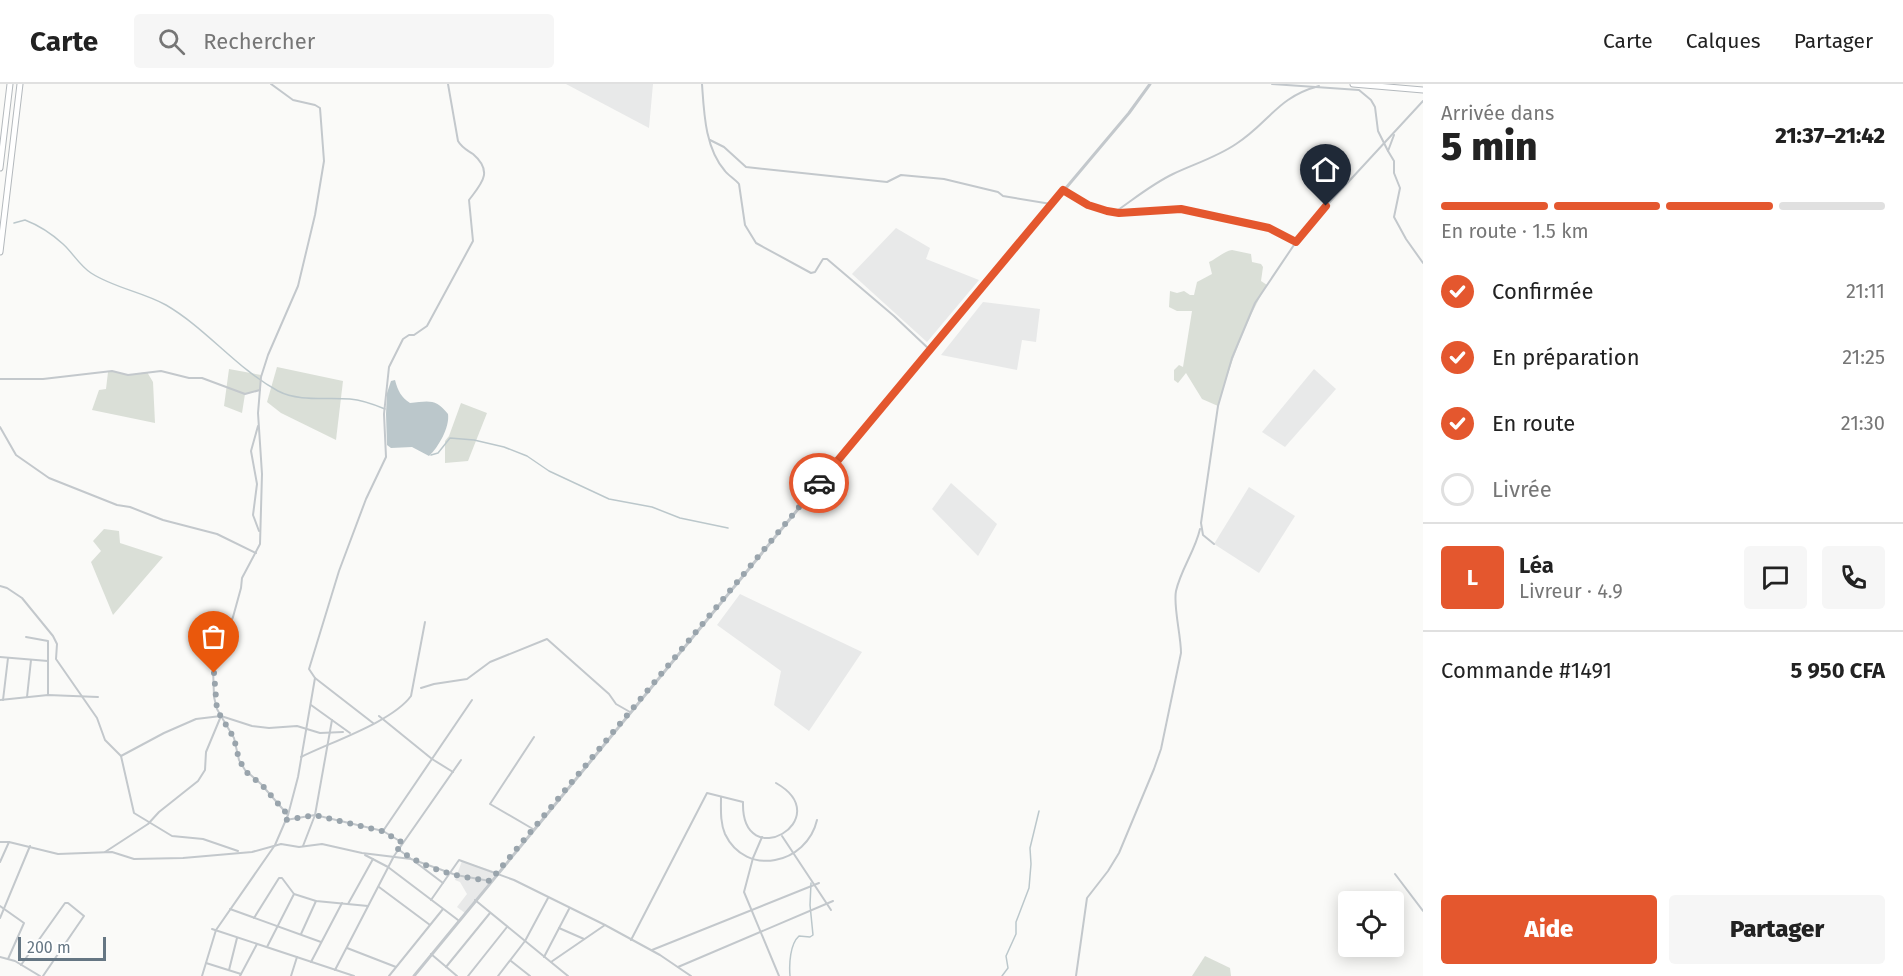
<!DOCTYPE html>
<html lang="fr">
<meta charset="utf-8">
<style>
:root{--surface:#fff;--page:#f6f6f6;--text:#222;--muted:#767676;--line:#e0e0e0;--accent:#e4572e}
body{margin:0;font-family:"Fira Sans",sans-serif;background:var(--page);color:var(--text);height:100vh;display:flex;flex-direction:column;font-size:22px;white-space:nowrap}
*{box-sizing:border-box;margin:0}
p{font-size:20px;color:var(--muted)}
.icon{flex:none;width:33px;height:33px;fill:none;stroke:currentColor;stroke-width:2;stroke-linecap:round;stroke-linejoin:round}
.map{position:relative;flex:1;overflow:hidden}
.side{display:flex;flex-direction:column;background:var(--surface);width:480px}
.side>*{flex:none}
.buttons{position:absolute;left:1338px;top:807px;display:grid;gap:12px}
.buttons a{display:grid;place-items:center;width:66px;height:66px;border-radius:6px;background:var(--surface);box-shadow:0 3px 15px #0003;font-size:30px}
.scale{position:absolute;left:18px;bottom:15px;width:88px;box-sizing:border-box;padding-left:6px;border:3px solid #657683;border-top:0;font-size:16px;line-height:21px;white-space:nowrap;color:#657683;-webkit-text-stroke:4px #fff;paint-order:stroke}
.pin{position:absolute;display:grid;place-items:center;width:51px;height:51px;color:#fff;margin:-62px -26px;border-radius:50% 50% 50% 0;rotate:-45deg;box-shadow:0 0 6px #0007}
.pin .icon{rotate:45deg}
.courier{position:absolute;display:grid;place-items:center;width:60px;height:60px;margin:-30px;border:4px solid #e4572e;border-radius:50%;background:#fff;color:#222;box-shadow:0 2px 8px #0007}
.overview em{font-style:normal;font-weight:800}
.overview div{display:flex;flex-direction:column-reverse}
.overview{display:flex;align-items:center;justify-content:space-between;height:102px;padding:0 18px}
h1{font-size:39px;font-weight:800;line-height:45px}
.bar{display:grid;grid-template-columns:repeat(4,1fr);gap:9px 6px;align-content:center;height:72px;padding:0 18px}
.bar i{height:8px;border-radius:4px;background:var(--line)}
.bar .selected{background:var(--accent)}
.bar p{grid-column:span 4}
.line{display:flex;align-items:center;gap:15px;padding:0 18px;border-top:2px solid var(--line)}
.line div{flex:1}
.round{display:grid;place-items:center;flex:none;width:63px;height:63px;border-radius:6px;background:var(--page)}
ol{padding:0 18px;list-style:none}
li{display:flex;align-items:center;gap:18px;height:66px}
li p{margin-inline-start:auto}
li .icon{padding:6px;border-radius:50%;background:var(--accent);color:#fff;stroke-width:4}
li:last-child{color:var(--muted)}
li i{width:33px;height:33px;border:3px solid var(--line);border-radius:50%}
.action{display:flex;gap:12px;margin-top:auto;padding:12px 18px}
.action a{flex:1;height:69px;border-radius:6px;background:var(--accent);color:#fff;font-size:24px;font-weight:800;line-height:69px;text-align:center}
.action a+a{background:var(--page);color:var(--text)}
header{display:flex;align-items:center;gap:36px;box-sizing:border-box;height:84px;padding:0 30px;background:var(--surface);border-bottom:2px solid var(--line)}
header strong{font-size:28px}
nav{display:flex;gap:33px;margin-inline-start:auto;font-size:21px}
.search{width:420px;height:54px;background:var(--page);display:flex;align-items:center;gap:15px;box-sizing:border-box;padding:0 21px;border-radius:6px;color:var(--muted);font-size:22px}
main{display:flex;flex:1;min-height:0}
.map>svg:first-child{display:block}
</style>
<header>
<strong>Carte</strong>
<div class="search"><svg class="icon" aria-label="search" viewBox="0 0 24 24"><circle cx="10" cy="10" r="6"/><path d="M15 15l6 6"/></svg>Rechercher</div>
<nav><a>Carte</a><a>Calques</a><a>Partager</a></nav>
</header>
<main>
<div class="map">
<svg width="1423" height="892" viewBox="0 0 1423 892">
<rect width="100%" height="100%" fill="#fafaf8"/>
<g fill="#e8e9e9">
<path d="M566 0H653L649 44 615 26Z"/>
<path d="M896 144 930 164 926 175 979 196 927 258 852 190Z"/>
<path d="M983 218 1040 225 1036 258 1022 256 1017 286 941 271Z"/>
<path d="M1314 285 1336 305 1285 363 1262 348Z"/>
<path d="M951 399 997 440 978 472 932 425Z"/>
<path d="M1249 403 1295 432 1259 489 1214 460Z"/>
<path d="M740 510 862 568 809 647 774 621 781 587 717 541Z"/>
<path d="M462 777 497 788 465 829 457 823 467 810 460 798 455 796Z"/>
</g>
<g fill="#dadfd7">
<path d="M1232 166 1251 170 1252 178 1261 180 1263 183 1261 197 1267 201C1244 239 1231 279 1218 322L1202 315 1186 289 1178 299 1174 296V286L1179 281 1183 283 1192 227H1177L1169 223 1170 207 1177 209 1184 207 1190 211H1194L1197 198 1212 190 1209 178C1218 174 1224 167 1232 166Z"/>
<path d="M277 283 343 297 336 356 281 329 267 318Z"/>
<path d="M229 285 261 291 260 306 245 310 242 329 224 322Z"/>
<path d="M112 287 128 291 147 288 153 298 155 339 92 326 99 306 106 305 108 288Z"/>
<path d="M461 319 487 329 468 377 445 379V357L449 352Z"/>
<path d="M104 445 119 447 120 459 163 473 113 531 91 478 101 467 93 457Z"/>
<path d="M1205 872 1230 884 1231 892H1192Z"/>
</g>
<path fill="#bbc7cb" d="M395 296C398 307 401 313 410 319 428 317 436 314 448 330 450 343 438 364 429 372L412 363 391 364 387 361 386 330 387 309 391 297Z"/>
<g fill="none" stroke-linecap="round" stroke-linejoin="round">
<g stroke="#bbc7cb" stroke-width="1.5">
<path d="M14 139 25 136C38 141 52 150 63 160 73 169 79 181 91 189 114 204 143 208 166 221 207 245 236 284 278 307 299 318 327 313 350 315 363 316 373 320 385 325"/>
<path d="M431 371 438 369 450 354 474 356 504 363 527 372 549 387 609 415 652 423 680 434 728 444"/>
<path d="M790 892C789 880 790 860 799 852L810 853 813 851 810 821 811 799"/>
<path d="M1002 892 1008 884 1006 872 1016 850V838L1029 804 1031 780 1030 764 1039 727"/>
</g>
<defs>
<g id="trunk">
<path d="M1353 0 1423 6"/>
<path d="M0 84 10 0"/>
<path d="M0 168 20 0"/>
</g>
</defs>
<use href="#trunk" stroke="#b4b9bd" stroke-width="7"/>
<g stroke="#c3c8cc" stroke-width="2">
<path d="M271 0 293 16 315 21 320 24 324 77 315 131 298 202 268 271 261 293 258 329 262 390 260 460 242 494 241 504 233 533 221 561 218 576 213 584 214 613 217 625 221 632 252 642 269 644 297 642 320 649 343 648"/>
<path d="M702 0C704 29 705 64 725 87 729 92 735 95 739 100L745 141 756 159 811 189 815 188 823 175H827L894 232 930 266"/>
<path d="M1272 0 1359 6 1371 16 1375 23 1378 47 1388 67"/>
<path d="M1394 51 1388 67 1394 77V89L1400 104 1394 133 1406 155 1423 179"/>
<path d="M710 56 724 63 746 83 887 98 901 91 944 95 998 108 1003 112 1051 120"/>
<path d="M1064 106C1109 138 1129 125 1178 125 1190 125 1202 130 1214 132 1243 139 1271 142 1296 158"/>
<path d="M1115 128C1134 115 1152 100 1173 90 1194 80 1217 73 1236 60 1269 39 1277 13 1319 2"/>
<path d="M0 295H43L112 287 128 291 161 287 189 294H202L245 310 260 306"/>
<path d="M258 342 251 367 257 400 253 431 259 447"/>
<path d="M0 343 16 371 49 394 117 421 130 423 163 436 217 450 256 469"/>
<path d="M1214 460 1203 451 1201 439 1218 322 1232 274 1255 219 1304 146 1423 17"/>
<path d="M0 502 7 504 22 514 53 552 57 560 56 575 97 634 105 656 121 672 134 729 172 752 203 755 238 767"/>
<path d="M26 553 48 557V611"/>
<path d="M0 573 48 577"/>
<path d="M421 604 434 600 467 595 490 578 547 555 609 610 616 620 630 628"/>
<path d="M27 613 31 576"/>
<path d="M0 616 48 611 98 613"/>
<path d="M3 616 8 574"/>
<path d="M311 621 350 649"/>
<path d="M221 632 234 654 239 676 245 686 261 700 287 730"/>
<path d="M379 632 432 675 453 688"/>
<path d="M373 639 315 594 309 585 339 487 366 415 386 373 384 330 389 283 403 255 409 251H414L427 242 473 157 469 116C481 100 494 88 473 70 467 66 462 64 458 57L448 0"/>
<path d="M121 672 164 649 196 635 221 632"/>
<path d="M301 673C331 658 392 638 411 612L425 538"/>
<path d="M721 713C721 726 720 738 725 750 746 794 807 780 817 736"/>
<path d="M286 736 315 731 383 747 403 759"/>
<path d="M533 745 490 720 534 653"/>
<path d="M383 747 472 616"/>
<path d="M782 752 831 826"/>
<path d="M762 753 753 774 744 808 779 892"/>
<path d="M0 758H9L58 770 112 768 134 775 183 774 252 768 281 760 299 763 322 760 362 769 411 775 456 791 490 797"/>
<path d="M303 762 315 731 332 636"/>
<path d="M398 765 410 774"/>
<path d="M105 768 148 740 159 728 198 697 205 686 206 668 221 632"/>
<path d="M365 771 388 783 458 836"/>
<path d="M414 777 443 799"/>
<path d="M0 778 9 758"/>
<path d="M1395 790 1423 827"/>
<path d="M379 803 430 841"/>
<path d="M431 816 459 776 514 796 605 841 660 871 691 892"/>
<path d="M475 816 568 892"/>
<path d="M348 820 373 775"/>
<path d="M0 822 24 839 8 875"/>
<path d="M230 825 321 858"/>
<path d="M0 834 30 762"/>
<path d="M254 834 279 794H282L294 810 316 817 368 822"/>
<path d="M559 844 584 855"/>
<path d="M212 845 354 892"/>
<path d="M301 850 316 817"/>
<path d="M631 856 707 709 743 718C741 792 839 735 776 699"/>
<path d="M267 863 294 810"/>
<path d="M347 864 396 883"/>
<path d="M652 866 819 799"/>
<path d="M431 870 457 892"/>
<path d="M0 873 15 877 40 892"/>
<path d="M544 873 569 825"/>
<path d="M511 877 530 892"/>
<path d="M311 878 342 819"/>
<path d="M551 878 605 841"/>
<path d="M206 879 241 890"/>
<path d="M21 881 65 819H68L84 832 43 892"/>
<path d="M446 883 490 829"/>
<path d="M678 883 833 817"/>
<path d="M229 886 237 854"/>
<path d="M335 886 394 772 461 676"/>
<path d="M202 892 216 846 275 761 288 731 298 693 315 594"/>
<path d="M240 892 257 860"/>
<path d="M291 892 297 873"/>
<path d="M389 892 443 825"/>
<path d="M468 892 507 843"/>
<path d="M498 892 525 857 548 814"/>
<path d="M1076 892 1087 814 1108 787 1119 769 1154 685 1161 665 1181 569C1181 551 1173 522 1176 507 1181 485 1195 467 1200 445"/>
</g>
<path stroke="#c3c8cc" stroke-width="3" d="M414 892 901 300 1129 29 1150 0"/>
<use href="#trunk" stroke="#fff" stroke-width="5"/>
</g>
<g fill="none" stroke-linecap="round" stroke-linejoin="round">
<path stroke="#99a4ac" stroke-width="6" stroke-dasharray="0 10.8" d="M214 589 217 626 234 654 239 676 248 690 261 700 288 731 286 736 315 731 382 747 403 759 398 765C424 785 458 793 490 797L819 399"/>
<path stroke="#e4572e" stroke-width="8" d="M819 399 1063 106 1088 121 1107 127 1119 129 1181 125 1269 144 1296 158 1326 122"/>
</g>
</svg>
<div class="buttons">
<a><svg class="icon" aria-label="locate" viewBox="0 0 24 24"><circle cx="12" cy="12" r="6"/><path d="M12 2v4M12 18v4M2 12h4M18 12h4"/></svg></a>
</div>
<div class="scale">200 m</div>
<div class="pin" style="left:214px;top:589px;background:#ea580c"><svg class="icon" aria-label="bag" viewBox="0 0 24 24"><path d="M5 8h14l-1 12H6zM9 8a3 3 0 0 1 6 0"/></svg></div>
<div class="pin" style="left:1326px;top:122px;background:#1f2937"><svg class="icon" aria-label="home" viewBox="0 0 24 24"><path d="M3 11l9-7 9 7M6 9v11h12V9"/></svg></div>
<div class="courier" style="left:819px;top:399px"><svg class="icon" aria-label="car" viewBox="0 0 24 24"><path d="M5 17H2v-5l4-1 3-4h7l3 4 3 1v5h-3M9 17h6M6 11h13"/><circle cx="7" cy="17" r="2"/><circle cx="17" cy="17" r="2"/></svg></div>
</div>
<section class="side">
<div class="overview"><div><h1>5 min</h1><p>Arrivée dans</p></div><em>21:37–21:42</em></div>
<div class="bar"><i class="selected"></i><i class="selected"></i><i class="selected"></i><i></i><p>En route · 1.5 km</p></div>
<ol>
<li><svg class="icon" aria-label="check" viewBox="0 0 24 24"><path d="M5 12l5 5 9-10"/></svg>Confirmée<p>21:11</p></li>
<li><svg class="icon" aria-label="check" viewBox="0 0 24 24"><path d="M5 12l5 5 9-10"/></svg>En préparation<p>21:25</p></li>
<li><svg class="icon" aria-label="check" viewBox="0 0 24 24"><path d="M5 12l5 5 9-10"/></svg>En route<p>21:30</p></li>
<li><i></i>Livrée</li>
</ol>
<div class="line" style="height:108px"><b class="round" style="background:var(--accent);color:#fff">L</b><div><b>Léa</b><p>Livreur · 4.9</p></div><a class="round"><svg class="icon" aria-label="chat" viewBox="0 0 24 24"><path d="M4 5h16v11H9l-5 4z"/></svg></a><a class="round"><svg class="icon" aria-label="phone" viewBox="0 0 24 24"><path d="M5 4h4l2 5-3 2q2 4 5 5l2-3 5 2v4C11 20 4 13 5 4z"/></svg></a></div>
<div class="line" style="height:78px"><div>Commande #1491</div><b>5 950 CFA</b></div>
<div class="action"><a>Aide</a><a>Partager</a></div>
</section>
</main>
